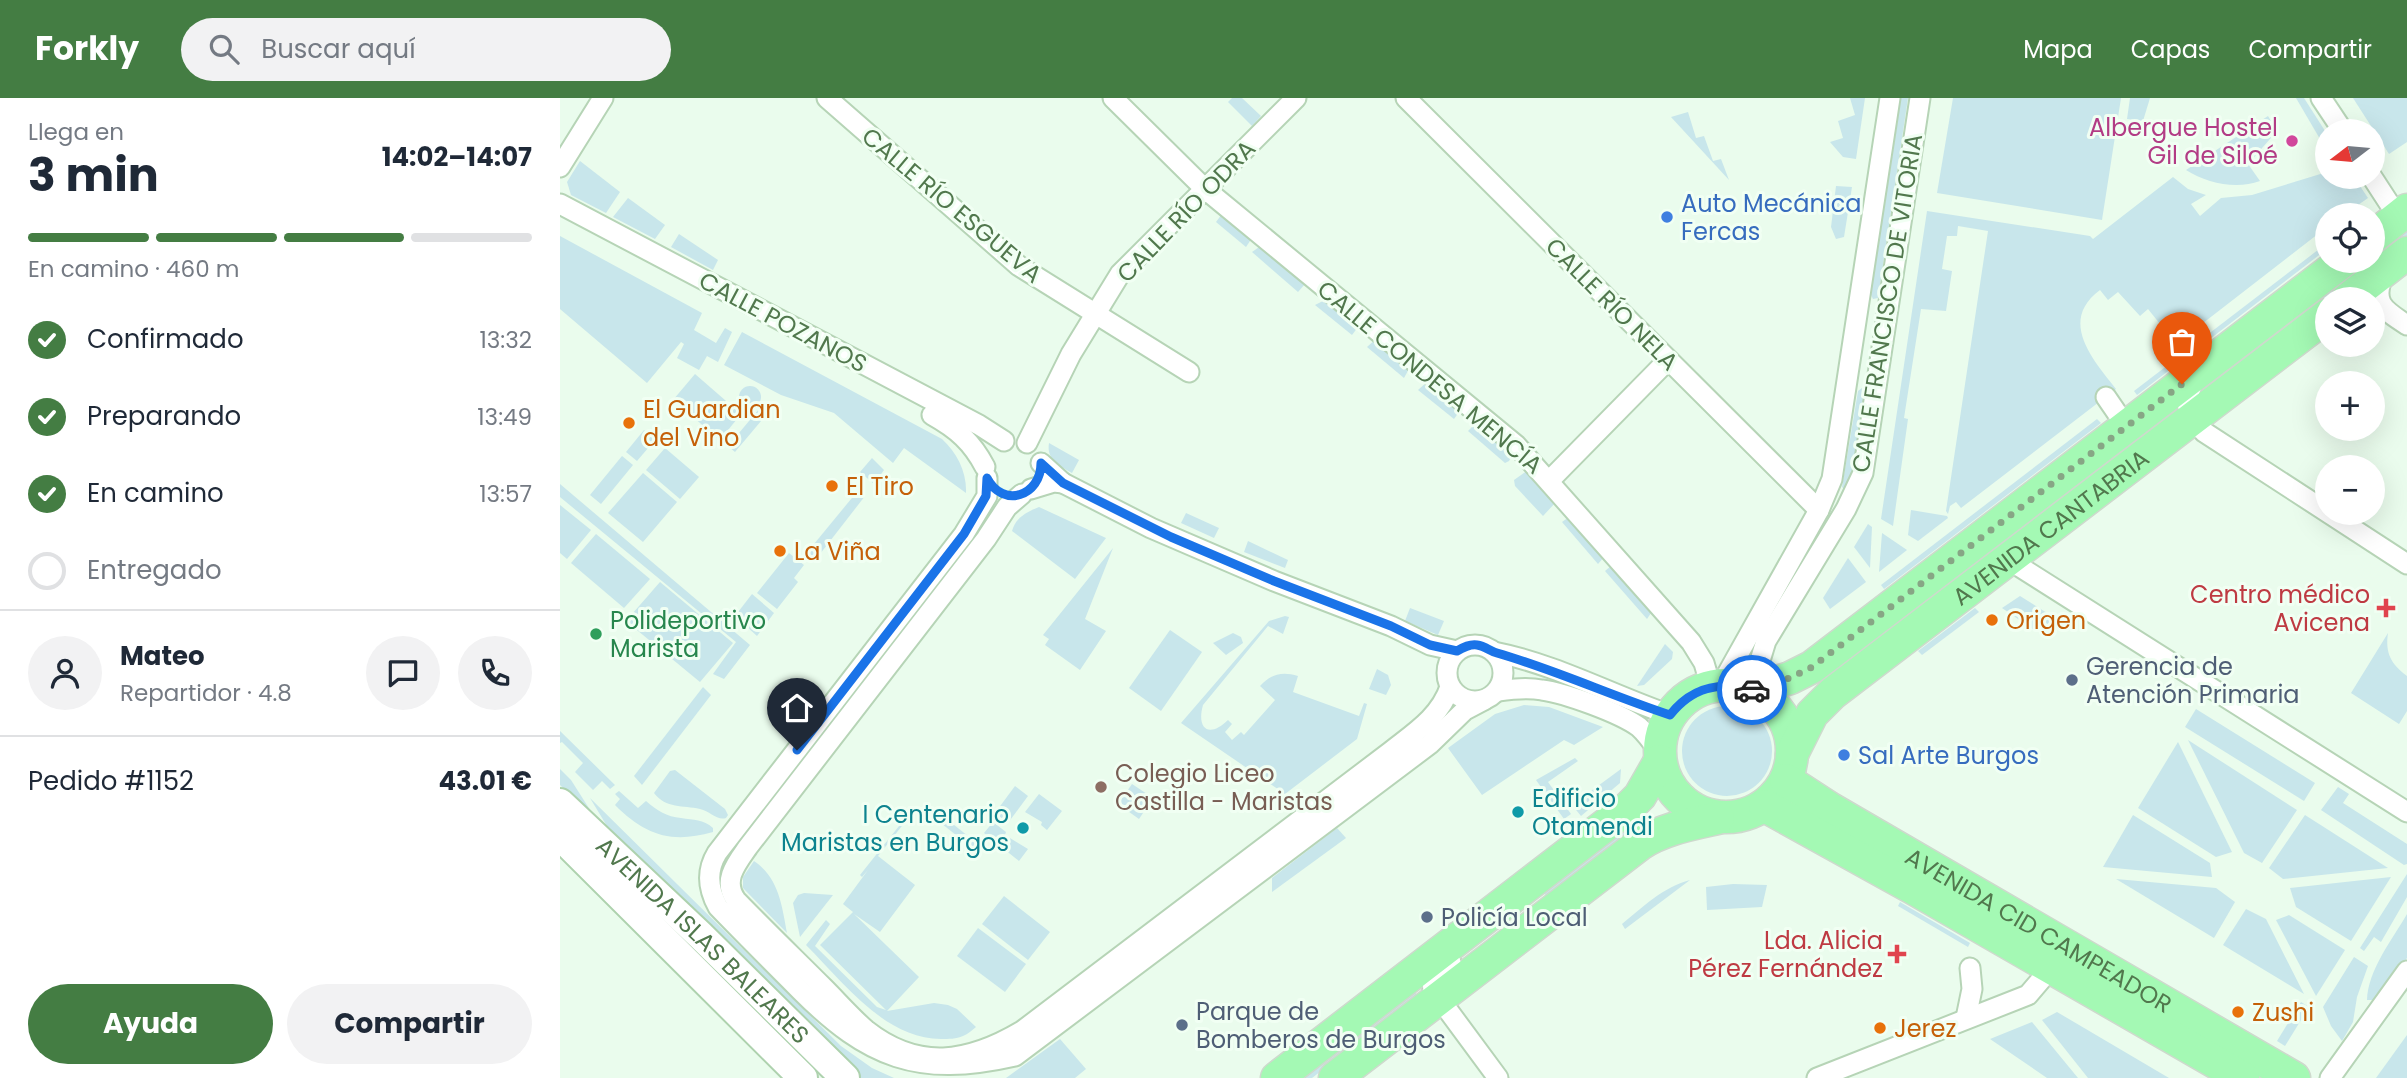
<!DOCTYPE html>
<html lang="es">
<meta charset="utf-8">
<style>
:root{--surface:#fff;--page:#f2f2f3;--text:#1f2937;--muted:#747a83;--line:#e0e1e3;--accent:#447d43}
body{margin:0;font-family:Poppins,sans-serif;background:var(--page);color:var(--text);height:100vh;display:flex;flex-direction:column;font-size:26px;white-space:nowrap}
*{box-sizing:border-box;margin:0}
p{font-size:23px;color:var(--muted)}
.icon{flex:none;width:38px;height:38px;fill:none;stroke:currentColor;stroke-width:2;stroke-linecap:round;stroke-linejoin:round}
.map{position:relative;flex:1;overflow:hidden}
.details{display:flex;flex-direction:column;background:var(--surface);width:560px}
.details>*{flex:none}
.needle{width:46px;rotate:254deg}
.buttons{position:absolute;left:1755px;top:21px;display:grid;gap:14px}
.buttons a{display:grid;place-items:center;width:70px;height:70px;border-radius:50%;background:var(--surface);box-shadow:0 7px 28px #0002;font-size:35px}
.pin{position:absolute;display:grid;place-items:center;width:60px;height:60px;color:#fff;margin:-72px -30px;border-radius:50% 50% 50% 0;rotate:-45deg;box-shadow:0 0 7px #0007}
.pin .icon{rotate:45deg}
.courier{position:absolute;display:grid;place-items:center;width:70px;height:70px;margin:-35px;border:5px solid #1a73e8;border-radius:50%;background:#fff;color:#222;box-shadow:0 2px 9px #0007}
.summary em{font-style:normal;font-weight:700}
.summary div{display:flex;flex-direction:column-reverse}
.summary{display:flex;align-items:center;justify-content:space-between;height:119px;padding:0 28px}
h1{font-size:46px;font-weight:700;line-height:52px}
.bar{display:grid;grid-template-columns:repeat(4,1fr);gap:10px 7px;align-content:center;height:84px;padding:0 28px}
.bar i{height:9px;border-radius:5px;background:var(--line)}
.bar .active{background:var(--accent)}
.bar p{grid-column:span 4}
.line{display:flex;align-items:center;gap:18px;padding:0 28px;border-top:2px solid var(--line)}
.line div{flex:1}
.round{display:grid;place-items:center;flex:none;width:74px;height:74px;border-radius:37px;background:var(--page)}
ol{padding:0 28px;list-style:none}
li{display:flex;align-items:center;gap:21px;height:77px}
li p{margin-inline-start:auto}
li .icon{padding:7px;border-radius:50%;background:var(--accent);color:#fff;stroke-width:4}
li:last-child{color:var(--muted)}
li i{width:38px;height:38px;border:4px solid var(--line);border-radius:50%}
.cta{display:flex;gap:14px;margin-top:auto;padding:14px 28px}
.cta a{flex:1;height:80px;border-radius:42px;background:var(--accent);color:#fff;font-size:28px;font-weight:700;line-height:80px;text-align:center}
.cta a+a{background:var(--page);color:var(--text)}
header{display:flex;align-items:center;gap:42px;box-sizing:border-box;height:98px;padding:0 35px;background:var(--accent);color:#fff}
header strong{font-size:33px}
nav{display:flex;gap:38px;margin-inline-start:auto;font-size:24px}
.search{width:490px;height:63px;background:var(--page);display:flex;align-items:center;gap:18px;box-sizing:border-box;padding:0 24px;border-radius:38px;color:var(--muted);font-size:26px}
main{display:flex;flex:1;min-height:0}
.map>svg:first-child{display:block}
</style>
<header>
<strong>Forkly</strong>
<div class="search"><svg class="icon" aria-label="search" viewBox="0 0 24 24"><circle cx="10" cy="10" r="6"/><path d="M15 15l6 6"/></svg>Buscar aquí</div>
<nav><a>Mapa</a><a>Capas</a><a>Compartir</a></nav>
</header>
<main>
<section class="details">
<div class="summary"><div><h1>3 min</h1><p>Llega en</p></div><em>14:02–14:07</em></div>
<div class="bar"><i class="active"></i><i class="active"></i><i class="active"></i><i></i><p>En camino · 460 m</p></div>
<ol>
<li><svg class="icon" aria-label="check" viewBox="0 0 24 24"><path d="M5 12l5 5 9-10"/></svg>Confirmado<p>13:32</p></li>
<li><svg class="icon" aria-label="check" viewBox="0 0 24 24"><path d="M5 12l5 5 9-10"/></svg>Preparando<p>13:49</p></li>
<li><svg class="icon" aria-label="check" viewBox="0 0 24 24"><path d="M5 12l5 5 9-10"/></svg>En camino<p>13:57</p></li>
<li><i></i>Entregado</li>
</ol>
<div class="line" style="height:126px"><a class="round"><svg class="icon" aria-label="person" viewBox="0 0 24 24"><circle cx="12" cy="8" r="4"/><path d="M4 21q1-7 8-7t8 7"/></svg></a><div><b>Mateo</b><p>Repartidor · 4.8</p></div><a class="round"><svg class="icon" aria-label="chat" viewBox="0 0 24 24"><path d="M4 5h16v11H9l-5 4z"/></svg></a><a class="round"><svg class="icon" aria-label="phone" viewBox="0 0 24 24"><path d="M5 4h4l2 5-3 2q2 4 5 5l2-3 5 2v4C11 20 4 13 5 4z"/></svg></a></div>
<div class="line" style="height:91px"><div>Pedido #1152</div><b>43.01 €</b></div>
<div class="cta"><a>Ayuda</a><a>Compartir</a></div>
</section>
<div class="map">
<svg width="1847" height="980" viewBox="0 0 1847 980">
<rect width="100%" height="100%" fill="#eafced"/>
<g fill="#c8e6eb">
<path d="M672 0H682L701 18 692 28 668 4Z"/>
<path d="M1290 0H1305L1296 61 1283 59 1270 44 1283 40 1278 23 1295 17Z"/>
<path d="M1341 0H1348L1318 200 1313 201 1311 197Z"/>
<path d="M1393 0H1561L1542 122 1377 95Z"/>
<path d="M1570 0H1590L1583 23 1567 21Z"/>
<path d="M1736 0H1744L1767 36V53Z"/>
<path d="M1793 0H1847V44L1829 56Z"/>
<path d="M1128 14 1136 40 1144 38 1153 63 1161 61 1169 82 1111 19Z"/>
<path d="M1708 18 1717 33 1688 66 1700 83C1676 92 1647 85 1626 72Z"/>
<path d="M20 63 60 94 46 115 11 97 7 84Z"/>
<path d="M1767 74 1768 79H1794L1808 100 1784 117H1768L1767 129 1616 246 1588 211 1580 218 1558 194 1548 202 1540 192C1498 223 1533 262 1556 291L1401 410 1396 404 1390 408 1388 416 1386 413 1428 133 1398 128 1397 138H1387L1382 171 1392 173 1386 213 1361 211 1344 320 1348 321 1333 428 1321 421 1367 113 1530 138 1533 141 1613 79 1628 91 1646 97 1631 106 1640 118 1661 100 1692 97Z"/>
<path d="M1276 88 1292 89 1284 139 1276 141 1271 129Z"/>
<path d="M68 100 105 127 95 141 53 119Z"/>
<path d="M662 116 692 140 686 149 656 124Z"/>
<path d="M1847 132V139L1646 292H1643V288L1806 163H1813V158Z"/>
<path d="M119 136 158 162 153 172 111 149Z"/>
<path d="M0 138 142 215 134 232 156 245 165 230 172 234 158 264 147 258 139 272 117 260 124 246 121 244 87 285 0 211Z"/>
<path d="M1767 145V151L1577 297 1574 293Z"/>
<path d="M702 147 745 183V186L738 194 692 154Z"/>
<path d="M767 201 798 229 792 237 755 207Z"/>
<path d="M182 234 382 341C397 355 407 374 406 395L344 350 333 365 274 315 221 297 164 267Z"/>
<path d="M816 241 850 269 844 280 807 249Z"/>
<path d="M135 276 181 316 160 342 113 302Z"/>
<path d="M867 284 899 310V314L894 321 858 292Z"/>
<circle cx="190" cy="299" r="11"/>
<path d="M1302 290 1305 293 1291 379 1284 391 1282 389 1298 293Z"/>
<path d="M200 310 207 316 175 354 168 348Z"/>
<path d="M1537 321 1541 325 1324 491 1321 487Z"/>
<path d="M918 326 953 356 949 363 945 365 908 333 914 327Z"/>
<path d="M84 332 95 342 77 363 66 354Z"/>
<path d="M1580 336 1584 340 1285 569 1282 565Z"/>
<path d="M489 345 519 362 512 375C500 368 486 362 489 345Z"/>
<path d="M105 350 139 379 120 401 86 372Z"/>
<path d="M62 358 73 367 41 406 30 397Z"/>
<path d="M312 360 324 372 314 386 300 374Z"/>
<path d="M968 372 996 404 983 418 955 388 954 382Z"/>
<path d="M83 375 117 404 83 444 48 415Z"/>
<path d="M0 386 190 547 164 581 153 576 176 544 0 399Z"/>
<path d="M301 394 305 398 253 465 245 457 296 395Z"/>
<path d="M0 407 31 432 7 461 0 455Z"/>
<path d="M479 409 546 440 515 481 452 433C456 419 467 414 479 409Z"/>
<path d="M1351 412 1387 418 1388 420 1358 443 1348 437Z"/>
<path d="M626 415 659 430 654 440 621 425Z"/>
<path d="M1009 419 1044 459 1038 466 1002 424Z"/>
<path d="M1308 426 1312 429 1310 470 1294 449Z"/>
<path d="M1322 435 1347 452 1319 474Z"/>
<path d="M36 436 90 481 64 510 11 465Z"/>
<path d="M688 443 728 462 725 470 684 454Z"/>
<path d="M553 450 525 521 546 533 520 572 485 547 489 541 483 537Z"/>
<path d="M229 455 244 467 234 480 238 484 217 511 197 495Z"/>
<path d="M1288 460 1306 484 1270 511 1263 500Z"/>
<path d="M1051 468 1091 515 1087 521 1045 473Z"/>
<path d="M100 484 173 545 140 584 66 523Z"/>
<path d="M192 496 214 515 197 538 175 518Z"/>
<path d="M1460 498 1495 520 1477 534 1442 510Z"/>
<path d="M850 510 884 523 878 537 845 523Z"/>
<path d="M1415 510 1419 514 1362 557 1358 553Z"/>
<path d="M725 518 729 519 723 536 708 528 643 607C636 632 650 640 668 622L672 626 665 634 672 642 681 634 684 637 715 602 700 588C711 576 722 573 738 578L733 594 799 618 804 605 807 606 797 641 725 696 621 625 709 523Z"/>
<path d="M610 532 642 554 601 613 569 590Z"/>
<path d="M673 535 681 539 683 545 666 557 653 545Z"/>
<path d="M1828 535C1825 555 1831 566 1847 578V613L1839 626 1791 595Z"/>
<path d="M1105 546 1113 554 1112 561 1084 587 1077 588Z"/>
<path d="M817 571 828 577 831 587 826 597 809 591Z"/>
<path d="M143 589 151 597 82 687 74 678Z"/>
<path d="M964 607 989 609 1043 629 1014 647 1004 642 922 697 888 650 935 616Z"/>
<circle cx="1167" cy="653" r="45"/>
<path d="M1636 611 1755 685 1744 703 1625 629Z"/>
<path d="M0 633 55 687 50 691 42 683 33 692 15 674 23 665 2 644 0 645Z"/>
<path d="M1628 642 1737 712 1702 765 1684 755Z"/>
<path d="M1618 644 1672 754 1656 759 1578 710Z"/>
<path d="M1015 660 1018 663 988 684 1011 716 1004 721 976 682Z"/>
<path d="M0 671 11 682 39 726 0 687Z"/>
<path d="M1061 671 1060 685 1021 718 1012 707Z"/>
<path d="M115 672 165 711 168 717 166 720C157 723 150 713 140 711 123 707 106 711 94 695L110 673Z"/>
<path d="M572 686 593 700 579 721 558 706Z"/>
<path d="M455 688 468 698 448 725 435 715Z"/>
<path d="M1778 689 1789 696 1783 705 1847 746V766L1844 767 1761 712Z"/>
<path d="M59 693 78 710 86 703C96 712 107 719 121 720 134 722 143 721 153 730V734C111 746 85 737 55 707L60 701 55 696Z"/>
<path d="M479 696 502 713 487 732 481 727 482 724 465 714Z"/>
<path d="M30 700 281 948 312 970 334 980H298L56 743Z"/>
<path d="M369 707 418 746 417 748H410L363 711Z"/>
<path d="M351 713 353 714 318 758 355 787 320 834 294 816 359 879 327 913 374 905 388 907 397 911 416 929C412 932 408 936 403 938 396 941 389 941 381 941 325 941 283 884 246 847L266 822 270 826 255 848 317 909 326 912 260 847 293 814 283 806 308 772 302 779 300 777Z"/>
<path d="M1573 717 1650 765 1652 779 1543 769Z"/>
<path d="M1745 717 1828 770 1723 781 1709 770Z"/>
<path d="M1072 722 1078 730 988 798 982 795Z"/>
<path d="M433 724 446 734 445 737 468 751 459 763 424 735Z"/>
<path d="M777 730 786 740 712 794V780Z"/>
<path d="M194 763C219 780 222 808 227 835L183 790V779Z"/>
<path d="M1847 776V799L1821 844 1814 839 1804 853 1800 850Z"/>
<path d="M1831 779 1791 843 1736 809 1730 790Z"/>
<path d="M1556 781 1656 790 1675 804 1654 840Z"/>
<path d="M1130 782 1065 831 1062 826C1083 809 1103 789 1130 782Z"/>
<path d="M1173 786 1207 787 1202 809 1147 812 1146 789Z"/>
<path d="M244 795 273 797 240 839 233 805 238 797Z"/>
<path d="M444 798 490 834 468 862 422 826Z"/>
<path d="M1340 804 1410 845 1408 849 1338 808Z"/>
<path d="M1686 811 1706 821 1744 896 1663 847Z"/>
<path d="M1847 816V860L1817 902H1807C1808 872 1832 842 1847 816Z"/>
<path d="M1729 817 1785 852 1756 898 1716 822Z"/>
<path d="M418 830 466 866 445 894 397 858Z"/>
<path d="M1794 859 1808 868 1797 899 1793 924 1782 943 1771 928 1763 909Z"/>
<path d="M855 893 857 898 855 901 752 980H736Z"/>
<path d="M1741 904 1749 909 1725 948 1717 943Z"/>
<path d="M1497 914 1609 980H1528L1482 922Z"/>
<path d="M1472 924 1518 980H1487L1430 941Z"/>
<path d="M1847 937V980H1816Z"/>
<path d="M500 941 526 971 515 980H446Z"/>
</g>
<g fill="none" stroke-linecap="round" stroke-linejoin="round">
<defs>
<g id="street">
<path d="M267 0 459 168 629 274"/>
<path d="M553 0 645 91 956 347 1131 544 1144 565 1151 589"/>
<path d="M846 0 1259 412"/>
<path d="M1761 0 1783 33"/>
<path d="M0 69 43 0"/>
<path d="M1812 79 1838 119"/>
<path d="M0 106 419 327 444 343"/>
<path d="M1825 173C1811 204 1822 211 1847 227"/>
<path d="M1636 279C1623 304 1624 313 1644 334L1847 466"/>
<path d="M1546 299 1559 318"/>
<path d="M372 317C397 331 412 344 425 369"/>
<path d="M467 345 511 256 560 176 736 0"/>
<path d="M481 365 503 385 591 430 714 483 831 528 870 547 897 553"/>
<path d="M427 380V398L404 436 157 755C146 773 148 791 158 809 185 837 213 865 241 893 308 960 358 980 455 958L870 646 905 612 924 602"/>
<path d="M990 382 1108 262"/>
<path d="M471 391 494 384 503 385"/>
<path d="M462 396 447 409 426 441 188 749C176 766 162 783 176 802 205 832 235 861 264 890 278 904 291 919 306 932 358 973 408 965 462 933L830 654C854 635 880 619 890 589"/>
<path d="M1449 462 1847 714"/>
<circle cx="915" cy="575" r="28"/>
<path d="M934 554C995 566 1052 597 1110 617"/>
<path d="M1161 587 1259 412 1272 381 1330 0"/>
<path d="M1191 592 1206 543 1286 411 1303 375 1360 0"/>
<path d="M938 593C952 591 967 589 982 592 1005 595 1060 615 1079 629 1087 636 1093 645 1100 655"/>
<path d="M891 864C880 872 870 877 873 892L938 980"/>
<path d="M1406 920 1412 891 1410 870"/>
<path d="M1257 980 1468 897 1491 870 1499 865"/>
<path d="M1770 980 1847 873"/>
</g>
<g id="secondary">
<path id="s1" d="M0 705 141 838 285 980"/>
<path d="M0 738 243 980"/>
</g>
<g id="primary">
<path d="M1813 139 1847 112"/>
<path d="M1788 201 1847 155"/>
<circle cx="1166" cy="653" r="66"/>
<path d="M1192 592 1230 580 1252 569 1783 163"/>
<path id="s2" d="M1232 656 1252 616 1273 595 1768 217"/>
<path id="s3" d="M1226 682 1269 710 1734 980"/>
<path d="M1205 708 1353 790 1683 980"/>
<path d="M717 980 1069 709 1080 698 1100 663"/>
<path d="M775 980 1080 746C1103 731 1131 726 1158 720"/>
</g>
</defs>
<use href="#street" stroke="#b6d4b6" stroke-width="23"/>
<use href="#secondary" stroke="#aed2ae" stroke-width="32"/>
<use href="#primary" stroke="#ced9cd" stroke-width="35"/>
<use href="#street" stroke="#fff" stroke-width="19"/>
<use href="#secondary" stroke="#fff" stroke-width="28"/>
<use href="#primary" stroke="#a4f9b4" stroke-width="32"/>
</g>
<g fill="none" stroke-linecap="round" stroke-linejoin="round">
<path stroke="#87a685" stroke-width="7" stroke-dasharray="0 12.6" d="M1192 592 1230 580 1252 569 1622 286"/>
<path stroke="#1a73e8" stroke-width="9" d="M237 652 404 436 426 398 427 380C443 411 481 398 481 365L503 385 611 439 714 483 831 528 870 547 897 553C904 549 910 546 917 547 925 548 930 553 937 555 996 572 1052 598 1110 617 1132 589 1159 583 1192 592"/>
</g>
<circle fill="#d1479c" stroke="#f1fff3" stroke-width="2.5" cx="1732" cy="43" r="7"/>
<g fill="#3f7fe0" stroke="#f1fff3" stroke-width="2.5">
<circle cx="1107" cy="119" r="7"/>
<circle cx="1284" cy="657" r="7"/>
</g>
<g fill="#e8710a" stroke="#f1fff3" stroke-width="2.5">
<circle cx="69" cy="325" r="7"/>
<circle cx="272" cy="388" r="7"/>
<circle cx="220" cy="453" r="7"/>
<circle cx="1432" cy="522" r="7"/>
<circle cx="1678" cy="914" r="7"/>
<circle cx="1320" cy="930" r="7"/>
</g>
<g fill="#e0444e" stroke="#f1fff3" stroke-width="2.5">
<path d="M1822.5 499.5h7v7h7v7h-7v7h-7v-7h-7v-7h7z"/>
<path d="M1333.5 845.5h7v7h7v7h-7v7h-7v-7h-7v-7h7z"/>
</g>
<circle fill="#2e9e5b" stroke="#f1fff3" stroke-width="2.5" cx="36" cy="536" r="7"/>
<g fill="#5c6f8a" stroke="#f1fff3" stroke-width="2.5">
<circle cx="1512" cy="582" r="7"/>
<circle cx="867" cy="819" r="7"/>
<circle cx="622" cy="927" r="7"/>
</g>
<circle fill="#8d6e63" stroke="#f1fff3" stroke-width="2.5" cx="541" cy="689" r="7"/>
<g fill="#0f9aa8" stroke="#f1fff3" stroke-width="2.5">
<circle cx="958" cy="714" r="7"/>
<circle cx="463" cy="730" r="7"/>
</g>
<g text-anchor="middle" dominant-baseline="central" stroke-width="6" stroke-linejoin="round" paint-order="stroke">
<g font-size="24" fill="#b23c85" stroke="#f1fff3" text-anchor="end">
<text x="1718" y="29">Albergue Hostel<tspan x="1718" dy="28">Gil de Siloé</tspan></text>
</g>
<g font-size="24" fill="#366cbe" stroke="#f1fff3" text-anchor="start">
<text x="1121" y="105">Auto Mecánica<tspan x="1121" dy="28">Fercas</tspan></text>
<text x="1298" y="657">Sal Arte Burgos</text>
</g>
<g font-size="24" fill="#51784d" stroke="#f1fff3">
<text transform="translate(392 107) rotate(40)">CALLE RÍO ESGUEVA</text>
<text transform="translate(626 113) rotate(-46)">CALLE RÍO ODRA</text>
<text transform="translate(1327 205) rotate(-81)">CALLE FRANCISCO DE VITORIA</text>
<text transform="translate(1052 206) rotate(45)">CALLE RÍO NELA</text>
<text transform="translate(223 224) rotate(28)">CALLE POZANOS</text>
<text transform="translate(870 279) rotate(40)">CALLE CONDESA MENCÍA</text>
<text stroke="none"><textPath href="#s2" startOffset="348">AVENIDA CANTABRIA</textPath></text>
<text stroke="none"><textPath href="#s3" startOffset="294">AVENIDA CID CAMPEADOR</textPath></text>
<text stroke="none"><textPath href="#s1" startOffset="198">AVENIDA ISLAS BALEARES</textPath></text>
</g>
<g font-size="24" fill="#c56008" stroke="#f1fff3" text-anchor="start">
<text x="83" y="311">El Guardian<tspan x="83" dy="28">del Vino</tspan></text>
<text x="286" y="388">El Tiro</text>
<text x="234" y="453">La Viña</text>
<text x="1446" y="522">Origen</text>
<text x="1692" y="914">Zushi</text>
<text x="1334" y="930">Jerez</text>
</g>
<g font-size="24" fill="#be3a42" stroke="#f1fff3" text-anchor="end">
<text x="1810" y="496">Centro médico<tspan x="1810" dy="28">Avicena</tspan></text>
<text x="1323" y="842">Lda. Alicia<tspan x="1323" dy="28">Pérez Fernández</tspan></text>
</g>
<g font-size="24" fill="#27864d" stroke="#f1fff3" text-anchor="start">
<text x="50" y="522">Polideportivo<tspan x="50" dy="28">Marista</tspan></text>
</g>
<g font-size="24" fill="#4e5e75" stroke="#f1fff3" text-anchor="start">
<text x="1526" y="568">Gerencia de<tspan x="1526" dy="28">Atención Primaria</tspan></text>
<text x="881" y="819">Policía Local</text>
<text x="636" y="913">Parque de<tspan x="636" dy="28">Bomberos de Burgos</tspan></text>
</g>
<g font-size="24" fill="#785e54" stroke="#f1fff3" text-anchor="start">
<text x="555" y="675">Colegio Liceo<tspan x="555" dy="28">Castilla - Maristas</tspan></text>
</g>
<g font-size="24" fill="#0d838f" stroke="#f1fff3" text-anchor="start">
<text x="972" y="700">Edificio<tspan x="972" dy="28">Otamendi</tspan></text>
<text x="449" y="716" text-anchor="end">I Centenario<tspan x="449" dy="28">Maristas en Burgos</tspan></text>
</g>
</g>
</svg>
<div class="buttons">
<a><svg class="needle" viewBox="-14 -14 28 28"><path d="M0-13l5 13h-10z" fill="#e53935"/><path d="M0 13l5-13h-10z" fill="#747a83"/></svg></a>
<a><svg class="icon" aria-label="locate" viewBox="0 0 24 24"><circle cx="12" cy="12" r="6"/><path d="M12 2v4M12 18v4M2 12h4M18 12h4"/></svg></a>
<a><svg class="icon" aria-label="layers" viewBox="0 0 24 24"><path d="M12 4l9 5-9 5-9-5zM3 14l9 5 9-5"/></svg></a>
<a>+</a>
<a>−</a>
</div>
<div class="pin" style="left:1622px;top:286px;background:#ea580c"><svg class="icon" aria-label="bag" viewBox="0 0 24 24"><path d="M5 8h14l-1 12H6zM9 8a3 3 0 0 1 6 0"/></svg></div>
<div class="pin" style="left:237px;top:652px;background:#1f2937"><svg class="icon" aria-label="home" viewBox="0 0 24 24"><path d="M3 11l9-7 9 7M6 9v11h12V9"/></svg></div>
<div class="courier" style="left:1192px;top:592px"><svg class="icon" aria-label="car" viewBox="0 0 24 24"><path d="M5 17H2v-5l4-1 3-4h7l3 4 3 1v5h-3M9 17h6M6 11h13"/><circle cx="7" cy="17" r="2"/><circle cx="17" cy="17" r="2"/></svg></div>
</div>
</main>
